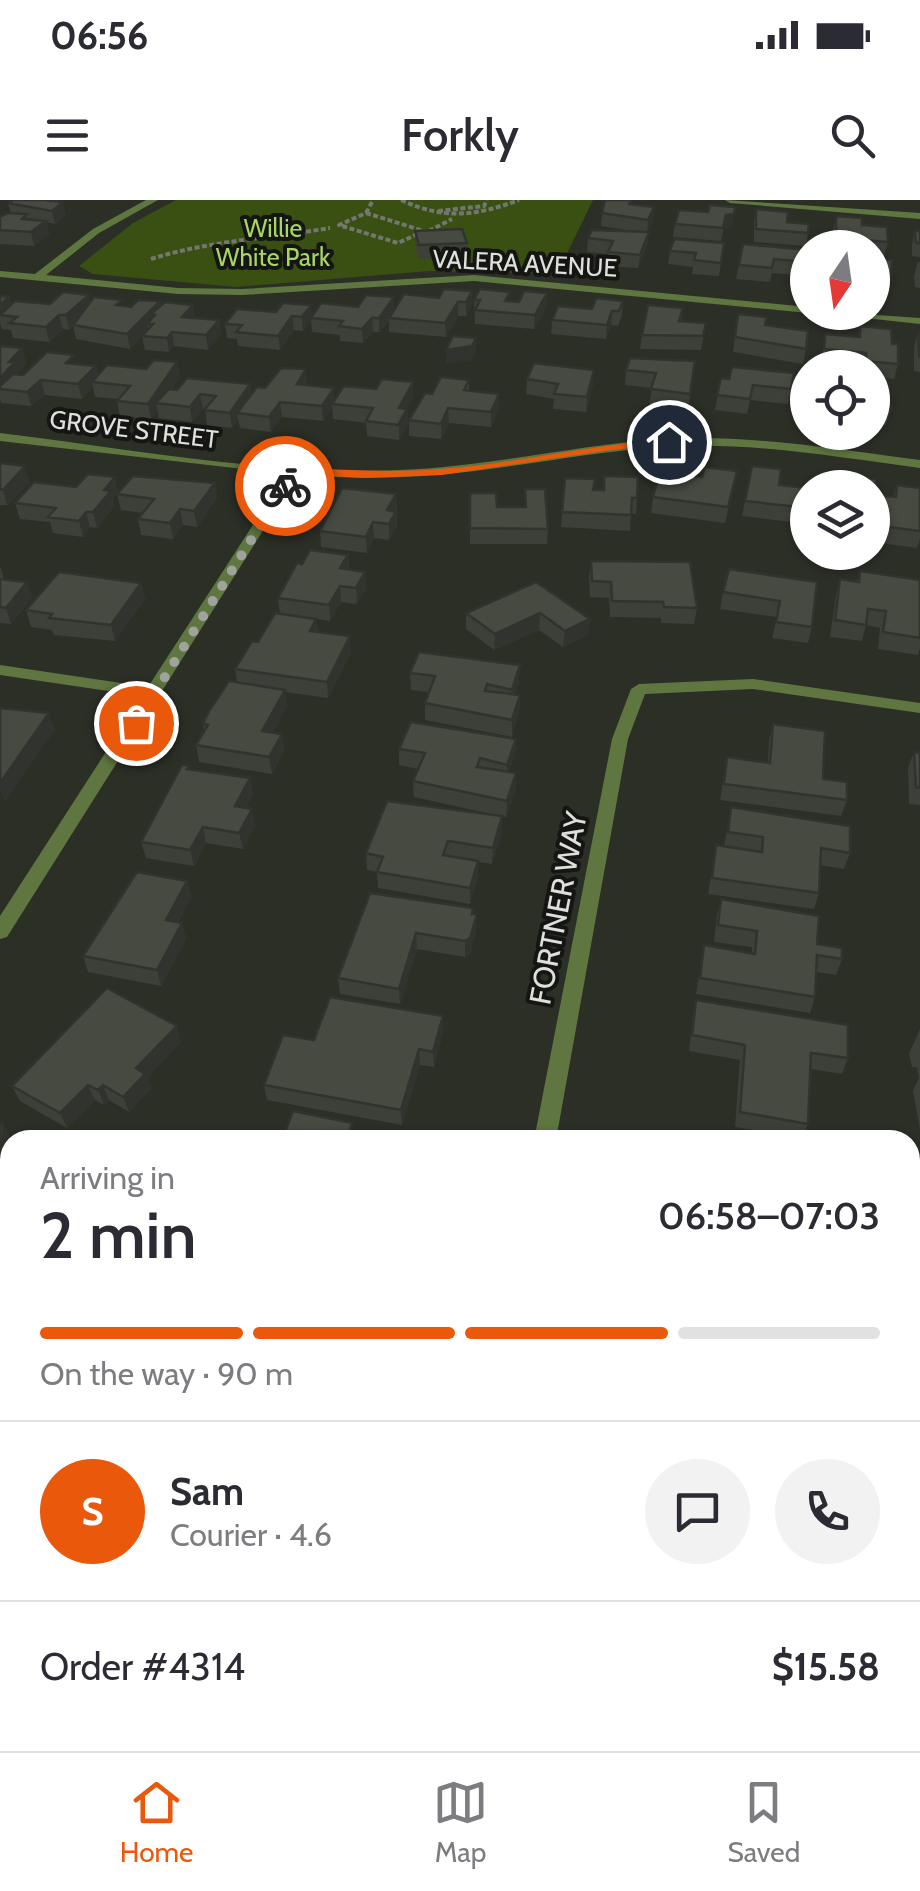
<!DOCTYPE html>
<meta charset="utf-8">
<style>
:root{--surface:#fff;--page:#f2f2f3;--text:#2b2b33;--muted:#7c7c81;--line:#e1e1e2;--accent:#ea580c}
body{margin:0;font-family:Cabin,sans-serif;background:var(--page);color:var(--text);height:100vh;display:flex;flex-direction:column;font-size:38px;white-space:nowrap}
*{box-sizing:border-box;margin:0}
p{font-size:32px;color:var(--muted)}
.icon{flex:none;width:55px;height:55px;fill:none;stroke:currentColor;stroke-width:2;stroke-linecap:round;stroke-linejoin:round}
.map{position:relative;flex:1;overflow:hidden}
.details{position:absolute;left:0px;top:930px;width:920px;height:622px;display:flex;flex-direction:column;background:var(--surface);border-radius:30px 30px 0 0;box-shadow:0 2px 8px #0004}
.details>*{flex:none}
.needle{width:65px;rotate:193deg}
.tools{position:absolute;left:790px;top:30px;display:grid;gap:20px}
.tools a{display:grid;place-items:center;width:100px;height:100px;border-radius:50%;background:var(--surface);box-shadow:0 2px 8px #0004;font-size:50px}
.pin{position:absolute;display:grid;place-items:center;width:85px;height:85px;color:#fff;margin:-42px;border:5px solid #fff;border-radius:50%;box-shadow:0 2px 10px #0007}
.courier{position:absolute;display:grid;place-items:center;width:100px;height:100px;margin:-50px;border:8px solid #ea580c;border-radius:50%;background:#fff;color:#222;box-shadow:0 2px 12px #0007}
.headline em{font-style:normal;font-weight:600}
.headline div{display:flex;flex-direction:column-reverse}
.headline{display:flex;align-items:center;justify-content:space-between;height:170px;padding:0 40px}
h1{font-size:65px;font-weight:600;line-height:75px}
.bar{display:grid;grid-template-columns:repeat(4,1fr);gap:15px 10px;align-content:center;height:120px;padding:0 40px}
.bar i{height:12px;border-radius:8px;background:var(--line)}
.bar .active{background:var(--accent)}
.bar p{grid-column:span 4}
.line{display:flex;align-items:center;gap:25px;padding:0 40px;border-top:2px solid var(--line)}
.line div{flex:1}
.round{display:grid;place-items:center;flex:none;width:105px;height:105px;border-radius:52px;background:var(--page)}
.status{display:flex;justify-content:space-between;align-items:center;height:70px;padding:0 50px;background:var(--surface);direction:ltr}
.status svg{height:28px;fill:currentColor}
header{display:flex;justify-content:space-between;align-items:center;height:130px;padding:0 40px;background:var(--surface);font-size:45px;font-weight:600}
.tabs{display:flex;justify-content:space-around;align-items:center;height:140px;border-top:2px solid var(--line);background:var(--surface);font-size:28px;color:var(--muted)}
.tabs a{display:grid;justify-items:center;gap:5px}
.tabs .active{color:var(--accent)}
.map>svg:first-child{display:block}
</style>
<div class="status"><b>06:56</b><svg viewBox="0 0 49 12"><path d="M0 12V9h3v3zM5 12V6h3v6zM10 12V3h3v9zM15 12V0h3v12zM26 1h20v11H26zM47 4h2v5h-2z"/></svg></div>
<header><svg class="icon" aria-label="menu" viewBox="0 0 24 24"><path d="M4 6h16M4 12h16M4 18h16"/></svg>Forkly<svg class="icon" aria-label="search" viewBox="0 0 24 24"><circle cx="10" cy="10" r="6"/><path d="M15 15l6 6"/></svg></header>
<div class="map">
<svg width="920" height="1551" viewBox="0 0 920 1551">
<rect width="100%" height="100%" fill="#2b2f26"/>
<path fill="#3a5013" d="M176 0H593L557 74 429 71 236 87 93 74 79 66 133 23Z"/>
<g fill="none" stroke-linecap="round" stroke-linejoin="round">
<g stroke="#74776f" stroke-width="4" stroke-dasharray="5 2.5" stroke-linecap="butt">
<path d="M401 0C444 20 476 16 519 0"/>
<path d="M438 11 484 6 487 0"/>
<path d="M366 13 424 31 398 43 339 25Z"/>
<path d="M366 13 373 0"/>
<path d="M429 31 452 19"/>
<path d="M151 59C208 41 271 38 330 28"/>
</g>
<g fill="#5f7640" fill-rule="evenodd">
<path d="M146 0H158L99 33 46 75 178 88 242 89 474 75 808 107V112H811L808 113 474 81 242 95 178 94 0 77V71L35 74 93 29Z"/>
<path d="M725 0 920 13V19L730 3Z"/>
<path d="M832 112 920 118V124L837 115Z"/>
<path d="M0 233C132 249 266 275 400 270 488 267 575 245 663 239 749 234 835 249 920 260V268C835 257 749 241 662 247 586 252 511 269 435 275 390 279 344 278 298 275L7 737 0 739V716L142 496 0 475V465L148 487 286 274 0 241Z"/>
<path d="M753 479 920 503V513L753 489 645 494 628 539 556 940H534L612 539 631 489 639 484Z"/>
<path d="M910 1035 920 1037V1059L910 1057Z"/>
</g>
</g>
<g fill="#3c4038">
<path d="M631 0V4L653 20 647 32H649L647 45 638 68 607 66 608 54 587 52 588 38 639 32 601 26 602 13Z"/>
<path d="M62 2 66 15 55 24 46 22 49 34 34 46 0 44V17L11 13 8 3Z"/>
<path d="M756 9 808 33 806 46 754 42V22Z"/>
<path d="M708 12 732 27 724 28 721 41 673 37 675 24Z"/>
<path d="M836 16 862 25 888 42 884 56 872 55V48H833V30Z"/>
<path d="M415 31 467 43V56L419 59 415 44Z"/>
<path d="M915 31H920V57L912 56V45Z"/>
<path d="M724 43 719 76 692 74 693 67 668 64 670 51Z"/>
<path d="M743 44 807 62 804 75 772 73 770 82 736 79Z"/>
<path d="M872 57 891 79 888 93 872 92Z"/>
<path d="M918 62H920V88L915 87 914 76Z"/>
<path d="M472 91V105L466 116H458L446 137 389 132V120L379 132H373L363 143 340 141V135L312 132 311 120 303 131 294 130 280 150 238 146 237 139 227 138 225 124 237 109 312 117 394 97V109L439 98Z"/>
<path d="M0 96 9 97 11 104H50L91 101 131 107 160 101 161 106 195 118 219 120 221 134 208 150 174 146 169 152 145 150 142 136 130 149 76 139 73 126 69 130 63 129 49 142 13 138 11 130 2 129 0 123Z"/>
<path d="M474 100 509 101 547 107 534 129 475 124Z"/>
<path d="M623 101 622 115 618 126 611 125 606 139 551 134 552 120Z"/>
<path d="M683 108 681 121 706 123 701 150 640 149 642 135Z"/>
<path d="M738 114 765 125 806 149 803 164 733 152Z"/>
<path d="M860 126 892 144 898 164 894 179 872 177V168L821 164 825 134 858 137Z"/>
<path d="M918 133H920V172L914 171V147Z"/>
<path d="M0 146 22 148 26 163 18 172 19 175H23L76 164 96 166 98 175 146 169 177 162 180 177 171 189 250 184 251 195 306 169V185L335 199 413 197 407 209 408 224 399 240 367 236 366 223 333 219 332 208 323 221 282 217 271 232 240 228 238 219 232 228 207 225 205 209H203L192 222 159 218 157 210 151 219 120 216 117 201 119 199 95 197 93 187 82 199 45 195 31 206 1 203 0 198Z"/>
<path d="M695 161 688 209 649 204 652 188 625 185 626 170Z"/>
<path d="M794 173 788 204 750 200 747 214 715 210 721 178 729 179Z"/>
<path d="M872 177 891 210 886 225 872 224Z"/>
<path d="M527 179 593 184 586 212 553 209 554 199 526 194Z"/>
<path d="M469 180V191L499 209 491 227 449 223 441 239 409 236V220L432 194Z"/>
<path d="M0 263 30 282 7 305H0Z"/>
<path d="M752 266 779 285 808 288V324L742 316Z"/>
<path d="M737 271 725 323 651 313 653 297 687 275 702 277Z"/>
<path d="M604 276 637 298 636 314 631 313 630 331 561 327 565 278 593 290H603Z"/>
<path d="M847 276 876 279 875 295 893 297 897 285 920 288V339L917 348 872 342V288H844Z"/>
<path d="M215 283 217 298 197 327 183 325 173 339 141 335 138 319 143 313 121 310 117 294Z"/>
<path d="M525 289 548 329 547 344H470V293L497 307H525Z"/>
<path d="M118 292 113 299 114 306 97 328 90 327 83 337 53 333 50 322 20 319 15 303Z"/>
<path d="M396 294 397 327 389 340 374 338 367 353 321 347 320 331Z"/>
<path d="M348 355 349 370 365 372 366 388 357 404 341 402 330 421 316 419 318 432 351 453 328 498 285 492 287 506 273 532 282 534 284 550 272 574 199 562 196 545 204 531 203 524 237 482 235 469 280 414 278 398 302 364Z"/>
<path d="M591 361 697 408 694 424 661 423V418L610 417 609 398 590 397 589 377Z"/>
<path d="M0 366 4 379 27 382 32 398 11 424 0 423Z"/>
<path d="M860 371 920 380V448L918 455 878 449 880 428 866 425 862 441 830 437 836 395 840 379 857 382Z"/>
<path d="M536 382 590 419 588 435 563 447 539 430 494 450 466 429V413Z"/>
<path d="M817 382 812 427 808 443 772 438 777 417 720 409 723 392Z"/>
<path d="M141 383 145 399 115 441 54 435 52 430 31 427 26 410Z"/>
<path d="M410 473 519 482 515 495H520L519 512 512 537 425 520V503L429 492 411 490Z"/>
<path d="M773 524 823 579 847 600 841 616 720 600 727 557 768 563 769 541Z"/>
<path d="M516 539 515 555 509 572 516 590 506 617 502 616V633L492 664 478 662V677L470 704 378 688 377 672 367 670 366 653 500 616 414 597 413 581 418 569 399 565V549Z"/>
<path d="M914 552 920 553V615V605L909 604 908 568Z"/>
<path d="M189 566 190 570 250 578 253 594 246 608 255 625 243 649 206 643 194 666 146 658 141 642Z"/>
<path d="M731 607 850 653 844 669 820 665 819 693 814 709 708 694 716 645 724 646Z"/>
<path d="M187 681 191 697 178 722 182 723 186 739 161 786 88 772 83 756Z"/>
<path d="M370 693 473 714 476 731 470 754 465 757 417 749 400 804 340 794 338 778Z"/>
<path d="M721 699 817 744 842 759 836 775 816 772 815 797 810 813 696 794 704 745 752 753V747L714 742 717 715Z"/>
<path d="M696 800 848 858 842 874 811 869 808 924 802 939 735 927 740 860 689 851 693 815Z"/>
<path d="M920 829V929L913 891 919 878 917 867H912L909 854Z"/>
<path d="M443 832 434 867 420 865 402 925 267 900 264 885 314 840Z"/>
<path d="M181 842 147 878 151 889 129 912 109 900 104 905 95 900 67 928 20 901 12 886Z"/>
<path d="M10 1095V1196L0 1197V1096Z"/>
<path d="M910 1181 920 1182V1345L910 1344Z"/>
<path d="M0 1237 10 1240V1296L0 1293Z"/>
<path d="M305 1542H501L499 1551H327Z"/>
</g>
<g fill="#31342e">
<path d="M63 2 66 15 55 24 52 11Z"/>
<path d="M654 7 653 20 647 33 648 20Z"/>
<path d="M735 7 732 27 724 28 721 41 726 15Z"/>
<path d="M46 21 49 34 34 46 31 32Z"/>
<path d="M649 32 647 45 638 68 640 55Z"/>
<path d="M472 91V105L466 116V102Z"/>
<path d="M547 93V107L534 129 535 115Z"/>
<path d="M89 95 93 109 69 130 66 115Z"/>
<path d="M9 97 13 111 0 115V105Z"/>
<path d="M394 97V111L379 132V118Z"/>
<path d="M160 101 162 116 151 114 153 124H147L148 130 130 149 127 134Z"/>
<path d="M458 102V116L446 137 445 123Z"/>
<path d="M193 105 195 119 182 117Z"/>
<path d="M311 105 312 119 303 131 302 117Z"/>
<path d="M612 111 611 125 606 139 607 125Z"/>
<path d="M59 115 63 129 49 142 46 127Z"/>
<path d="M292 116 294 130 280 150 278 136Z"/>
<path d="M372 118 373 132 363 143 362 129Z"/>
<path d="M219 120 221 134 208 150 206 135Z"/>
<path d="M172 132 174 146 169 152 167 138Z"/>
<path d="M476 138V153L472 161 446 164V150Z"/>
<path d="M22 148 26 163 18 172 19 177 0 189V178L9 162Z"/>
<path d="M177 162 180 177 162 204 156 203 157 210 151 219 148 204Z"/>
<path d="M96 166 99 181 92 182 93 187 82 199 78 184Z"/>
<path d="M306 169 307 184 298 199 297 184Z"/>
<path d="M594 170 593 184 586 212 587 197Z"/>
<path d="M41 180 45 195 31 206 27 192Z"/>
<path d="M413 182V197L401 220 407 209 408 224 399 240V208Z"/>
<path d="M250 184 252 199 237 213 238 219 232 228 230 213Z"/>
<path d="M334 188 335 203 332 204V208L323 221 322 206Z"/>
<path d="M200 194 203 209 192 222 190 207Z"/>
<path d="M499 194V209L491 227V212Z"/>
<path d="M280 202 282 217 271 232 269 217Z"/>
<path d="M448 208 449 223 441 239V224Z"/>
<path d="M25 266 30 282 7 305 3 290Z"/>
<path d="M115 277 118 292 113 299 114 306 97 328 93 312 104 290Z"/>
<path d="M215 283 217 298 197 327 194 311Z"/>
<path d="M396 294V310L388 326 387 310Z"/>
<path d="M180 309 183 325 173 339 170 323Z"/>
<path d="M86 312 90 327 83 337 79 321Z"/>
<path d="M396 312 397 327 389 340V324Z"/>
<path d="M373 322 374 338 367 353 366 337Z"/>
<path d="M348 355 349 371 340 368Z"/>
<path d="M365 372 366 388 357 404 356 388Z"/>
<path d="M27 382 32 398 11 424 6 408Z"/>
<path d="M141 383 145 399 115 441 111 425Z"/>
<path d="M340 386 341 402 330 421 329 405Z"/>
<path d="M540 413 539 430 494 450 495 434Z"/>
<path d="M316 419 318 435 310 431Z"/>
<path d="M590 419 588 435 563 447 565 431Z"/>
<path d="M350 436 351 453 328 498 327 482Z"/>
<path d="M520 465 519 482 512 506V490Z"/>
<path d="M285 490 287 506 265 547 262 531Z"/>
<path d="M520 495 519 512 512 537V520Z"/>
<path d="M49 513 55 530 5 601 0 589V583Z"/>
<path d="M282 534 284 550 272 574 269 557Z"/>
<path d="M516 539 515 555 506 581 507 565Z"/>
<path d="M516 573V590L506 617 507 601Z"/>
<path d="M250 578 253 594 239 623 235 606Z"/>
<path d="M252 609 255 625 243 649 239 633Z"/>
<path d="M502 616V633L492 664 493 648Z"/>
<path d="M203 627 206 643 194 666 190 650Z"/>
<path d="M478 661V677L470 704V688Z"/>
<path d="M187 681 191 697 170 736 166 720Z"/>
<path d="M477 714 476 731 470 754 465 757V741Z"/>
<path d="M182 723 186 739 161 786 157 770Z"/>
<path d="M416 733 417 749 400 804 399 789Z"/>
<path d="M443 816V832L434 867 433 852Z"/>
<path d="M177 826 181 842 147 878 151 889 129 912 123 897 136 868Z"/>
<path d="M419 849 420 865 402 925 401 910Z"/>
<path d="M88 885 95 900 67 928 60 913Z"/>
<path d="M103 885 109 900 104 905 98 890Z"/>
<path d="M352 923 354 938 348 936Z"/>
<path d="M3 924 11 939 10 1065 0 1067Z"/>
</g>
<g fill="#464a41" stroke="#31342e" stroke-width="2.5">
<path d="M13 0H45L63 2 52 11 8 3Z"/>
<path d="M605 0H631L629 4 654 7 648 20 602 13Z"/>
<path d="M710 5 735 7 734 14 726 15 723 28 675 24 679 10 708 12Z"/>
<path d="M756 9 788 12 787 22 809 24 808 33 756 29Z"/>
<path d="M8 13 27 14 22 19 46 21 31 32 0 30V17Z"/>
<path d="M836 16 862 18V25L887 27 888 42 836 38Z"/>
<path d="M462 29 467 43 419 45 415 31Z"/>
<path d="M592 30 649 32 640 55 608 52 613 41 588 38Z"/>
<path d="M915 31H920V43H916Z"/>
<path d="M674 39 724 43 721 63 694 60 696 53 670 51Z"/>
<path d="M743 44 808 50 807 62 774 59 772 68 739 65Z"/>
<path d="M872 57 892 60 891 79 872 77Z"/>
<path d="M444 89 472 91 466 102H458L445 123 389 118 404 94 439 98Z"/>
<path d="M480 89 510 92 505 101 519 102 524 91 547 93 535 115 475 110 480 100H474Z"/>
<path d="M63 92 89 95 66 115H59L46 127 9 123 17 117 0 115 15 101 50 104Z"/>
<path d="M366 95 394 97 379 118H372L362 129 339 126 343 121 311 118 321 103 358 107Z"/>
<path d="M0 96 9 97 0 105Z"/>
<path d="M94 97 122 100 116 105 131 107 138 100 160 101 127 134 73 125Z"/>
<path d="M596 98 623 101 619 111H612L607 125 552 120 558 106 592 109Z"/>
<path d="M165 102 193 105 182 117 219 120 206 135 172 132 167 138 142 136 153 124H147L155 115 151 114Z"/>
<path d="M283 103 311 105 302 117 292 116 278 136 236 132 242 125 225 124 237 109 276 112Z"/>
<path d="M648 105 683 108 679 121 706 123 703 136 642 135Z"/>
<path d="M738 114 767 117 765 125 808 131 806 149 735 137Z"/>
<path d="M860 126 891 129 892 144H898V164L866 161V153L824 149 825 134 860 137Z"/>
<path d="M918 133H920V157L919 156Z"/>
<path d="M453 136 476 138 472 146 446 150Z"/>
<path d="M0 146 22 148 9 162H15L0 178Z"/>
<path d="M47 152 74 155 66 163 96 166 78 184 41 180 27 192 0 189V186L13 174 23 175Z"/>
<path d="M630 158 695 161 690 194 651 189 656 173 626 170Z"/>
<path d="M154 160 177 162 148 204 117 201 130 186 92 182 107 165 146 169Z"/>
<path d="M534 163 594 170 587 197 554 194 558 184 527 179Z"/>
<path d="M732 167 794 173 791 189 753 185 750 199 717 195 721 178 729 179Z"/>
<path d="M281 168 306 169 297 184 334 188 322 206 280 202 269 217 237 213 257 187 265 188Z"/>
<path d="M441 177 469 180 464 190 499 194 491 212 448 208 441 224 409 220 425 193 432 194Z"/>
<path d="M872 177 888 179 891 210 872 208Z"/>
<path d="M187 178 250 184 230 213 204 210 216 196 200 194 190 207 156 203 169 189 177 190Z"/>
<path d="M382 179 413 182 399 208 407 209 398 225 366 221 373 208 332 204 344 186 376 189Z"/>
<path d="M0 263 25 266 3 290 0 289Z"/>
<path d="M662 265 688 268 686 275 702 277 705 267 737 271 728 307 653 297Z"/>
<path d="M752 266 781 269 779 285 808 288V308L745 301Z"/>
<path d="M88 274 115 277 104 290 111 291 93 312H86L79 321 48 317 56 308 15 303 34 282 76 287Z"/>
<path d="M133 276 215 283 194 311 180 309 170 323 138 319 154 299 117 294Z"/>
<path d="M604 276 638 277 637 298H632L631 315 562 312 565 278 595 279 593 290H604Z"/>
<path d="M847 276 876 279 875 295 896 297 897 285 920 288V331L872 325V288H846Z"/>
<path d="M342 288 396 294 387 310 396 312 389 324 373 322 366 337 320 331Z"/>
<path d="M525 289H545L548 329 470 328V293H496L497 307H526Z"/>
<path d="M310 350 348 355 340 368 365 372 356 388 340 386 329 405 278 398 297 363 302 364Z"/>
<path d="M591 361 690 362 697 408 664 407 663 402 612 401 611 382 592 381Z"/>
<path d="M729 369 817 382 812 427 776 422 780 401 723 392Z"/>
<path d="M860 371 920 380V438L883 432 886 411 868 409 866 425 835 420 840 379 859 382Z"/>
<path d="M59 372 141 383 111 425 49 418 52 414 26 410Z"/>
<path d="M0 379 27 382 6 408 0 407Z"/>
<path d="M536 382 590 419 565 431 540 413 495 434 466 413Z"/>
<path d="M275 413 316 419 310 431 350 436 327 482 235 469 252 441 258 442Z"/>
<path d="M419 452 520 465 512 490 487 484 485 491 520 495 512 520 425 503 435 476 410 473Z"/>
<path d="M229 481 285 490 262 531 282 534 269 557 196 545 208 525 203 524 209 511Z"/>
<path d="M0 508 49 513 0 583Z"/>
<path d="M411 522 516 539 507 565 480 558 477 567 516 573 507 601 413 581 425 553 399 549Z"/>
<path d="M773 524 825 531 823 579 847 582V600L724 584 727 557 770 563Z"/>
<path d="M914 552 920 553V588L916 587Z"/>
<path d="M182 565 189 566 187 569 250 578 235 606 252 609 239 633 203 627 190 650 141 642Z"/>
<path d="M387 601 502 616 493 648 448 641 443 655 478 661 470 688 377 672 383 657 366 653Z"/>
<path d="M731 607 850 626V653L821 648 819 693 712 678 716 645 762 652 763 637 728 632Z"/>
<path d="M137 672 187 681 166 720 182 723 157 770 83 756Z"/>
<path d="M370 693 473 708 472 714H477L470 738 465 741 416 733 399 789 338 778Z"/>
<path d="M721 699 819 716 817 744 842 748V759L817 755 815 797 700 778 704 745 755 754 757 731 718 725Z"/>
<path d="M107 788 177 826 136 868 145 874 123 897 103 885 98 890 88 885 60 913 12 886Z"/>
<path d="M330 797 443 816 433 852 419 849 401 910 264 885 283 835 314 840Z"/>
<path d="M696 800 848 825V858L811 853 808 924 740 912 745 845 692 835Z"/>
<path d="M293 911 352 923 348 936 367 940H277L279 934 284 935Z"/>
<path d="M0 924H3L1 998 6 997 5 1051 0 1052Z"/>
<path d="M10 1095V1182L0 1184V1096Z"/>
<path d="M910 1181 920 1182V1335L910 1334Z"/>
<path d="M0 1237 10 1240V1292L0 1289Z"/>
<path d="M315 1542H501L499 1551H334L335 1549Z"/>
<path d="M585 1542H794L787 1551H591Z"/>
</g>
<path fill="#ea580c" d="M669 239 673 244 610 250 442 275 363 278 298 274 289 288 280 286 295 267C343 270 392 273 441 269 517 263 592 245 669 239Z"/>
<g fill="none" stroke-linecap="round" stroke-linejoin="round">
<path stroke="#9fa39c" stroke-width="10" stroke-dasharray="0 18" d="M136 523 285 286"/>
</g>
<g text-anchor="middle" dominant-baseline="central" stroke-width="8" stroke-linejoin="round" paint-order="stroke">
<g font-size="25" fill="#a7d762" stroke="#151613">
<text x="273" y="28">Willie<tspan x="273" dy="29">White Park</tspan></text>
</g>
<g font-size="25" fill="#dee1db" stroke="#151613">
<text transform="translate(525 63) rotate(3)">VALERA AVENUE</text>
<text transform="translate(134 229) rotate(7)">GROVE STREET</text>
</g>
<g font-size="30" fill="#dee1db" stroke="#151613">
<text transform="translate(558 708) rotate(-79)">FORTNER WAY</text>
</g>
</g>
</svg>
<div class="tools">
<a><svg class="needle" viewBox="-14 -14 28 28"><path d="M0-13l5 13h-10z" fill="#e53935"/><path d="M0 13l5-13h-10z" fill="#7c7c81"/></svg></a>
<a><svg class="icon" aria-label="locate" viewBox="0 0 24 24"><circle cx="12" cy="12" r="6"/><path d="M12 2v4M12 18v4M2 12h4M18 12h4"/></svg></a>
<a><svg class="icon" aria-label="layers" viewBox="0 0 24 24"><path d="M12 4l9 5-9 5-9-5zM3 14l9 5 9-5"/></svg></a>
</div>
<div class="pin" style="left:136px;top:523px;background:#ea580c"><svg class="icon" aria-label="bag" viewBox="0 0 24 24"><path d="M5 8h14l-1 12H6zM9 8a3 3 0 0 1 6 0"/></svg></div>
<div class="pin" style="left:669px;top:242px;background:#1f2937"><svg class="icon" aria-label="home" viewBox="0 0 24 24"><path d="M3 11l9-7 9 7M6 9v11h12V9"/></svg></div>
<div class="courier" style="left:285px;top:286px"><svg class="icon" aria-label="bike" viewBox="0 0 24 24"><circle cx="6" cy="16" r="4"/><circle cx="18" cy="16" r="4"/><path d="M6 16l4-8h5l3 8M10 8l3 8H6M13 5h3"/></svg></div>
<section class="details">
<div class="headline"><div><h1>2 min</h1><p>Arriving in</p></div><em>06:58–07:03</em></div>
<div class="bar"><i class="active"></i><i class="active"></i><i class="active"></i><i></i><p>On the way · 90 m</p></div>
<div class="line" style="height:180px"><b class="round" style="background:var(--accent);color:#fff">S</b><div><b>Sam</b><p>Courier · 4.6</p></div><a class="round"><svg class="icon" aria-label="chat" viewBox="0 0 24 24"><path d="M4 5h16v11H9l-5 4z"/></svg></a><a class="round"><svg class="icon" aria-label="phone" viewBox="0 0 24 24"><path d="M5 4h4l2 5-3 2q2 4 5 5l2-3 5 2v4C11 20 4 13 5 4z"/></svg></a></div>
<div class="line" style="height:130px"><div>Order #4314</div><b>$15.58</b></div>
</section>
</div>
<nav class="tabs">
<a class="active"><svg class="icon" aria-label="home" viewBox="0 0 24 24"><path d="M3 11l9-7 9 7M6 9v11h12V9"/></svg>Home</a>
<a><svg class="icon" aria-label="map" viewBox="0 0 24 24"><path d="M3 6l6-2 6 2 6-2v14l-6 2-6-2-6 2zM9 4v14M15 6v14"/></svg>Map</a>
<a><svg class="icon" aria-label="saved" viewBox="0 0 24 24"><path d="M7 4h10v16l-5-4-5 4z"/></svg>Saved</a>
</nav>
